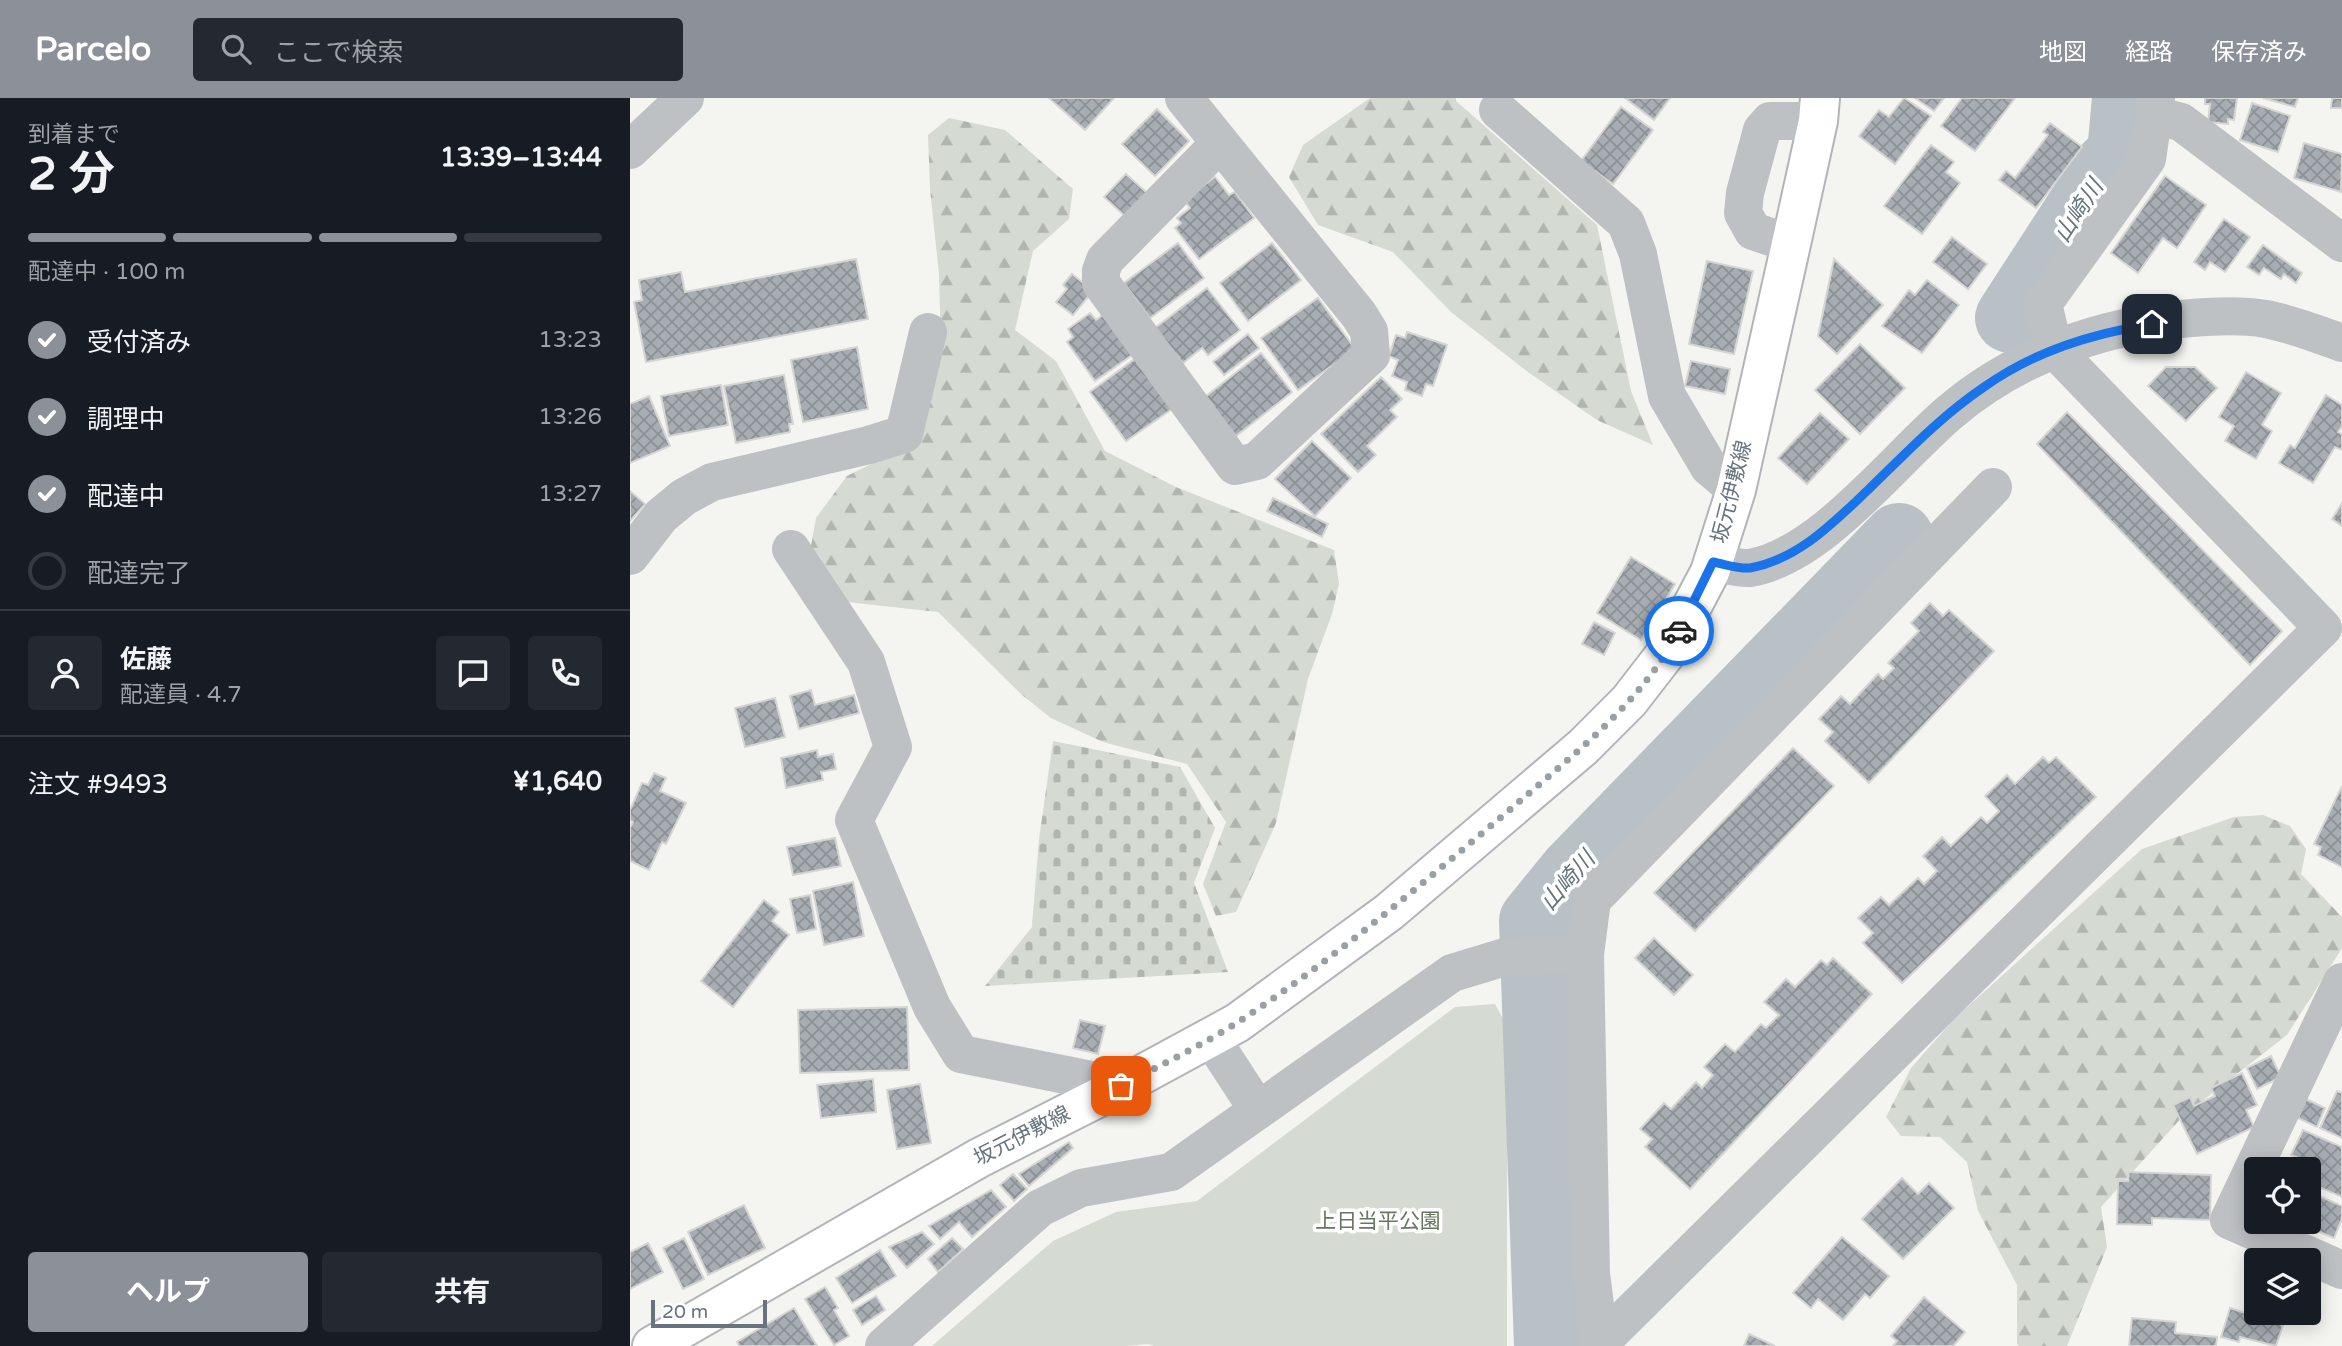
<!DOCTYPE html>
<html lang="ja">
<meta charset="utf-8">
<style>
:root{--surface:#171b24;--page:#242831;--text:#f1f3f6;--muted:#9ea1a6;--line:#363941;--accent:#8c9099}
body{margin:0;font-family:"Varela Round","Noto Sans JP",sans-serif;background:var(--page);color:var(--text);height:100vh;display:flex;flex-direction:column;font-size:26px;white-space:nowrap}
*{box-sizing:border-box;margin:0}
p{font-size:23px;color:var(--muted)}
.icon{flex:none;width:38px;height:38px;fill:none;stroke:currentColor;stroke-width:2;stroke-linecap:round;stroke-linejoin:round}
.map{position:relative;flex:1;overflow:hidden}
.drawer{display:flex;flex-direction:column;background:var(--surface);width:630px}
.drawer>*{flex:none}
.fabs{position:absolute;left:1614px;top:1059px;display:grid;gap:14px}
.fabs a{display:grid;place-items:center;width:77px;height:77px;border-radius:7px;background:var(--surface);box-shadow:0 4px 18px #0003;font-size:35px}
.scale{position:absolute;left:21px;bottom:18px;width:116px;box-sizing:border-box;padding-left:7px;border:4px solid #67737e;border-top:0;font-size:19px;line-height:24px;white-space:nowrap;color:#67737e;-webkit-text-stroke:5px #fff;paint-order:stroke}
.pin{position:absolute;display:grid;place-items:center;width:60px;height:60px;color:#fff;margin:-30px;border-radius:14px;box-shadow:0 4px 10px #0006}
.courier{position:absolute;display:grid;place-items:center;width:70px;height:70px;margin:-35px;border:5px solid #1a73e8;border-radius:50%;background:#fff;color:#222;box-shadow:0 2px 9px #0007}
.headline em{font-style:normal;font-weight:700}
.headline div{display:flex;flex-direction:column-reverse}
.headline{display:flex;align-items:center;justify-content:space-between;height:119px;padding:0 28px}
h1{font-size:46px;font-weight:700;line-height:52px}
.bar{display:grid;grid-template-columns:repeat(4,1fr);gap:10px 7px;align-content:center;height:84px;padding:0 28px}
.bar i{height:9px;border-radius:5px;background:var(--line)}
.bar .selected{background:var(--accent)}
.bar p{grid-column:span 4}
.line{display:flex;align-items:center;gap:18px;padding:0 28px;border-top:2px solid var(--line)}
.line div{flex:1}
.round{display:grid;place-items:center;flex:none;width:74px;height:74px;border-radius:7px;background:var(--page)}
ol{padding:0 28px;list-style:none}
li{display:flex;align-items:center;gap:21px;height:77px}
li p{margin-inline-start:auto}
li .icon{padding:7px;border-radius:50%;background:var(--accent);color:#fff;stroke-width:4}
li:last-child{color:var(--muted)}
li i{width:38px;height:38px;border:4px solid var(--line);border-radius:50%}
.cta{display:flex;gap:14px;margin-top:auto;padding:14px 28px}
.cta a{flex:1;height:80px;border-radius:7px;background:var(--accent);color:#fff;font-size:28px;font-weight:700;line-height:80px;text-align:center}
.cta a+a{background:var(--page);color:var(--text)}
header{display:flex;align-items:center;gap:42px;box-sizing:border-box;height:98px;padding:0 35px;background:var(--accent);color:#fff}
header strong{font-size:33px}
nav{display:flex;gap:38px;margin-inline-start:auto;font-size:24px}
.search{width:490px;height:63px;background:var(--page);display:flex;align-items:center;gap:18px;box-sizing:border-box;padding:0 24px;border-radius:7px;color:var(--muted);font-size:26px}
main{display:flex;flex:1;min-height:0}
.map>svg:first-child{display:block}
</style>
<header>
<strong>Parcelo</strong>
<div class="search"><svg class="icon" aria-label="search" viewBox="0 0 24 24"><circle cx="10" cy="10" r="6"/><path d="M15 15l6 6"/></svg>ここで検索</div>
<nav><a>地図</a><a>経路</a><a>保存済み</a></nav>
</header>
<main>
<section class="drawer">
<div class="headline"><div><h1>2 分</h1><p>到着まで</p></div><em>13:39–13:44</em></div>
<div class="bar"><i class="selected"></i><i class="selected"></i><i class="selected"></i><i></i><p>配達中 · 100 m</p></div>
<ol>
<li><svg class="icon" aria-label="check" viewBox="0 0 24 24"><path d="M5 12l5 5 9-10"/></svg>受付済み<p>13:23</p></li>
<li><svg class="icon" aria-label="check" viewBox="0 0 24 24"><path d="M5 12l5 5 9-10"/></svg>調理中<p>13:26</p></li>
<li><svg class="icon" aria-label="check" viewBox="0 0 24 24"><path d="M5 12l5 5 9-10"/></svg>配達中<p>13:27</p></li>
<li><i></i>配達完了</li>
</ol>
<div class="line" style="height:126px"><a class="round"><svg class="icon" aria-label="person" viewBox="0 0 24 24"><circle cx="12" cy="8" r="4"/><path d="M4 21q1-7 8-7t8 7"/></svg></a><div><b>佐藤</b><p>配達員 · 4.7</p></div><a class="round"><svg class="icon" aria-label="chat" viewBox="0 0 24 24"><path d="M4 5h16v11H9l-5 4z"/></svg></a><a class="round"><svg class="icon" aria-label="phone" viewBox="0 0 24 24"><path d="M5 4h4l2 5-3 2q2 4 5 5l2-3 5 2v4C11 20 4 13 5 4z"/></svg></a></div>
<div class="line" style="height:91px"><div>注文 #9493</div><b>¥1,640</b></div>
<div class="cta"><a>ヘルプ</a><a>共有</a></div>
</section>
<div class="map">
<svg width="1712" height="1248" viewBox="0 0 1712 1248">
<defs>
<pattern id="forest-firs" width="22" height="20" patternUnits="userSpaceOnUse" patternTransform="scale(1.75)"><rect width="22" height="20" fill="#d5dad2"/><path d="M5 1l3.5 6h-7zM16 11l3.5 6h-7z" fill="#b1b5b0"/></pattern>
<pattern id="cemetery-stones" width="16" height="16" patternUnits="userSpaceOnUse" patternTransform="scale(1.75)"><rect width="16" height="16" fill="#d5dad2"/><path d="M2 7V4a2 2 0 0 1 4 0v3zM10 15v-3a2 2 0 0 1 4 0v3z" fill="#b1b5b0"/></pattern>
<pattern id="building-cross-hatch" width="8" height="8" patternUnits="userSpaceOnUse" patternTransform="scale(1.75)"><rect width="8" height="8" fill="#a7adb2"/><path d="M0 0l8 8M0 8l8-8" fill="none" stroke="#8c9196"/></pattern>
</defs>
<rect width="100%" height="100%" fill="#f4f4f0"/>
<g fill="url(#forest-firs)">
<path d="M740 0H826V3L967 127 1001 293 1023 347 967 322 898 274 821 214 763 154 688 127 659 79 673 47Z"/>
<path d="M319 20 375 32 443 91 439 121 403 153 385 232 426 263 475 353 546 389 704 452 709 486 702 516 678 581 646 725 606 814 586 818 573 786 596 724 557 666 473 644 421 620 392 597 308 514 208 503 179 459 186 420 217 378 273 350 311 248 309 176 300 91 298 37Z"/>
<path d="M1633 717 1660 728 1676 751 1671 776 1712 819V850L1657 937 1553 1018 1471 1109 1477 1149 1437 1248H1389L1387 1246V1187L1348 1113 1337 1064 1310 1039 1271 1038 1256 1019 1281 970 1323 922 1512 751 1604 719Z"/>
</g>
<path fill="url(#cemetery-stones)" d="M423 643 550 669 585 730 564 785 598 874 355 888 402 829 409 741Z"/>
<path fill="#d5dad2" d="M865 906 877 928V1248H524L518 1246 497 1248H302L423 1143 486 1114 567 1103 825 909Z"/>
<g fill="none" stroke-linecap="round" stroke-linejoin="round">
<g stroke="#b9c1c6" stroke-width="70">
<path d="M1380 220 1476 72 1492 56 1497 0"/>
<path d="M919 1248 904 823 943 775 1269 440"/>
</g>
</g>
<g fill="url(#building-cross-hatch)" stroke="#d5d5d3" stroke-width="2">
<path d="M419 0H484L455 32Z"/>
<path d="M995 0H1040L1024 22Z"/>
<path d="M1274 0 1301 18 1265 66 1229 38 1249 12 1259 19Z"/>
<path d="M1285 0H1314L1304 13Z"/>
<path d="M1332 0H1385L1345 53 1311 28Z"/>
<path d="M1575 0H1607L1604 22 1598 21V26L1578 24 1580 6H1575Z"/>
<path d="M1633 0H1668L1665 9Z"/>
<path d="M1702 0H1712V10H1701Z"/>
<path d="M1622 5 1660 18 1648 54 1610 42Z"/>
<path d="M991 9 1023 32 983 86 951 63Z"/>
<path d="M527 11 559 43 525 78 492 46Z"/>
<path d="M1420 25 1452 49 1406 110 1369 82 1376 73 1385 80 1418 37 1413 34Z"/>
<path d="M1674 45 1712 56 1711 94 1664 80Z"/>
<path d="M1301 47 1324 64 1316 74 1330 85 1292 136 1254 108Z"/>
<path d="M496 76 517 95 495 118 474 99Z"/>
<path d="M1535 78 1576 107 1547 150 1533 140 1508 175 1481 155Z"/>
<path d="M585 79 599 97 605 94 624 120 569 161 545 130 551 125 547 120 560 110 554 102Z"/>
<path d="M1594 121 1620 139 1595 174 1580 164 1575 172 1564 164Z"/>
<path d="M1322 139 1357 166 1338 191 1303 164Z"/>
<path d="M548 145 574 180 520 220 494 185Z"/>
<path d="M642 145 671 182 618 223 590 185Z"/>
<path d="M1633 147 1672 175 1666 185 1654 176 1651 181 1634 170 1629 177 1617 169Z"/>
<path d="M226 161 238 221 16 264 4 204 12 202 9 182 51 174 55 194Z"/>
<path d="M1204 161 1253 207 1207 256 1188 238Z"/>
<path d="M1077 163 1123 173 1104 256 1059 246Z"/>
<path d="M442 176 463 193 443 217 426 204 437 191 433 187Z"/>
<path d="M1297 182 1329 207 1292 255 1252 228 1279 192 1285 197Z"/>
<path d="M577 190 610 232 578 257 572 250 553 265 525 230Z"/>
<path d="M688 200 725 251 668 292 631 240Z"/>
<path d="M460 215 466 222 473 217 502 257 465 283 437 244 443 239 438 231Z"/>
<path d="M777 234 817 247 803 288 796 286 792 298 775 292 777 284 762 278 768 262 759 258 766 237 775 240Z"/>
<path d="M618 236 629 250 594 277 583 264Z"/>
<path d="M1230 246 1275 290 1230 336 1185 292Z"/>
<path d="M227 249 238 311 173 324 161 262Z"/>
<path d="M631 255 662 294 606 338 575 299Z"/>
<path d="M506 260 542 311 496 343 460 294Z"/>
<path d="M1061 263 1100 271 1095 296 1055 288Z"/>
<path d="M1536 269H1565L1587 290 1556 323 1518 288Z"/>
<path d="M1616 274 1651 295 1632 327 1642 333 1626 361 1595 343 1604 328 1589 319Z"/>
<path d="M154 277 163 326H159L160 334 106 345 94 288Z"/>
<path d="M751 279 772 301 760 312 767 319 737 348 746 357 728 374 691 336Z"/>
<path d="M91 287 98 327 39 338 31 298Z"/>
<path d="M1696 297 1712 307V328L1708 334 1712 336V352L1705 349 1683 385 1649 365 1660 347 1665 350Z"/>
<path d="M19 298 40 348 0 365V306Z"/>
<path d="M1437 314 1652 533 1620 567 1407 346Z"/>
<path d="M1190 315 1219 341 1177 386 1148 360Z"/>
<path d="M682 343 721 380 685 418 645 381Z"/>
<path d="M0 393 15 406 0 423Z"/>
<path d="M643 400 698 426 692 439 637 413Z"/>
<path d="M1712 405V428L1702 421Z"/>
<path d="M1001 459 1045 486 1011 542 967 515Z"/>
<path d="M1300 505 1313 518 1319 512 1364 553 1239 685 1195 643 1203 634 1189 621 1211 598 1220 606 1248 576 1253 581 1264 570 1258 565 1289 533 1281 525Z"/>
<path d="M964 524 985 535 974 557 952 546Z"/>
<path d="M181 592 185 607 224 597 229 615 169 631 160 598Z"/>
<path d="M145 600 155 639 115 649 105 610Z"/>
<path d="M1163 650 1204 688 1065 833 1024 795Z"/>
<path d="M187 652 188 659 203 656 206 671 191 674 193 682 156 690 151 660Z"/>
<path d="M1413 659 1419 665 1426 659 1466 699 1272 885 1233 845 1243 835 1228 820 1251 799 1259 807 1288 780 1294 786 1307 773 1293 758 1312 739 1321 748 1351 719 1357 725 1369 713 1355 698 1377 677 1385 686Z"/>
<path d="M24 675 36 680 30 693 56 705 36 746 32 744 19 772 0 763V730L3 724 0 722V712L12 685 18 687Z"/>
<path d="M1712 688V769L1688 757 1691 749 1684 746Z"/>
<path d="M205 740 211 768 163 777 157 749Z"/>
<path d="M223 784 234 838 194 847 183 793Z"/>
<path d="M180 797 186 831 167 835 160 801Z"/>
<path d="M134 802 149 814 142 823 159 837 103 909 71 883Z"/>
<path d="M1024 840 1063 877 1044 897 1005 860Z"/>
<path d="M1203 860 1242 896 1060 1091 1015 1049 1022 1041 1010 1031 1034 1005 1041 1011 1066 984 1072 990 1083 977 1074 969 1095 946 1105 954 1131 926 1136 930 1149 917 1134 904 1156 881 1165 889 1191 862 1197 867Z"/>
<path d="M277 909 279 972 170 975 168 912Z"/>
<path d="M450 922 475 928 468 956 443 950Z"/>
<path d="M1641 958 1651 979 1627 991 1617 970Z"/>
<path d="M1612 975 1627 1007 1616 1012 1624 1029 1567 1056 1543 1007 1560 999 1564 1008 1585 998 1581 990Z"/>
<path d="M243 981 246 1014 191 1020 187 987Z"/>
<path d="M290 986 301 1045 267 1051 257 992Z"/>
<path d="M1707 993 1712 995V1040L1690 1030Z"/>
<path d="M1676 1001 1695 1010 1687 1029 1668 1020Z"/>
<path d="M1673 1032 1712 1049V1099L1678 1084V1071H1669L1673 1062 1661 1057Z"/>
<path d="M439 1044 443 1050 399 1088 389 1076Z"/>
<path d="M1499 1074 1581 1077 1580 1122 1522 1120V1127L1487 1126 1488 1083H1498Z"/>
<path d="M383 1076 397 1091 384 1103 370 1087Z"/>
<path d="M1272 1080 1288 1096 1299 1085 1324 1110 1273 1161 1232 1121Z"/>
<path d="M361 1092 376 1109 342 1139 329 1124 310 1141 299 1128Z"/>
<path d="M1678 1093 1712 1108V1121L1704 1140 1666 1124H1678Z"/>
<path d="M114 1107 135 1150 78 1177 58 1134Z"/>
<path d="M292 1134 304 1146 277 1170 259 1149Z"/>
<path d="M1212 1139 1259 1178 1240 1200 1235 1196 1213 1222 1188 1201 1181 1210 1163 1195Z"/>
<path d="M54 1140 74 1181 53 1191 33 1150Z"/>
<path d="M322 1140 333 1151 308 1174 298 1161Z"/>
<path d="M18 1145 33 1174 0 1191V1154Z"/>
<path d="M250 1152 266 1178 222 1205 206 1180Z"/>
<path d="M195 1189 208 1210 204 1212 219 1238 204 1247 175 1201Z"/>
<path d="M246 1198 255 1212 232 1227 223 1212Z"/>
<path d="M1294 1199 1335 1234 1323 1248H1263L1267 1243 1261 1238Z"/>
<path d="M164 1210 187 1248H109L107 1244Z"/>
<path d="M1600 1210 1653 1227 1646 1248 1610 1239 1609 1244 1591 1239Z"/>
<path d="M1502 1220 1546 1224 1545 1235 1587 1239 1586 1248H1499Z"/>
<path d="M1119 1236 1145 1248H1114Z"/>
</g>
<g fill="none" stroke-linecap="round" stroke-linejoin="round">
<defs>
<path id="major" d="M22 1248 349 1060 491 988 607 925 759 814 953 649 999 603 1040 550 1080 474 1106 392 1161 146 1188 23 1190 0"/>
</defs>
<use href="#major" stroke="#b1b5b8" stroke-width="42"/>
<g stroke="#bec1c4" stroke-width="38">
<path d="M554 0 729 217 739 233 741 257 627 363 605 368 471 185V173L475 162 590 45"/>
<path d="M868 12 996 125 1008 156 1037 298 1079 369 1106 392"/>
<path d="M1524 17 1551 24 1712 145"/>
<path d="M0 52 55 0"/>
<path d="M1161 146 1123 133 1113 115 1115 95 1132 32 1140 23H1188"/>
<path d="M161 451 236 564 263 649 224 722 302 909 331 956 491 988"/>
<path d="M0 458 31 418 54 399 82 384 239 347 274 336 298 234"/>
<path d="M1083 464C1094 466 1109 471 1120 470 1191 458 1264 362 1319 315 1387 257 1473 227 1562 220 1586 218 1612 217 1636 221 1662 226 1687 236 1712 245"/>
<path d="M1712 884 1599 1122 1712 1172"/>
<path d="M581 940 628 1012"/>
<path d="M254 1248 410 1110 451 1090 541 1074 822 875 875 859 955 856"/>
<path d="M969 1248 970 1245 1693 530 1424 251 1413 206 1517 61 1526 0"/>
<path d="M974 1248 970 1245 961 1176 955 856 962 802 1363 389"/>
</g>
<use href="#major" stroke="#fff" stroke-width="38"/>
</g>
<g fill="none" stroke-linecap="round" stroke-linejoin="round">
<path stroke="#98a0a6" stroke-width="7" stroke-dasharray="0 12.6" d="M491 988C530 967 571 948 608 924 705 861 794 784 883 709 944 656 1011 605 1049 533"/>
<path stroke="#1a73e8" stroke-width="9" d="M1049 533 1083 464C1094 466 1109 471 1120 470 1169 461 1204 424 1238 392 1275 356 1311 318 1354 289 1405 253 1461 236 1522 226"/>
</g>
<g text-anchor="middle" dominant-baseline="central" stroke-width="7" stroke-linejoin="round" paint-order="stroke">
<g font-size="21" fill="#67737e" stroke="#fff">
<text transform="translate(1102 394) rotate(-76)">坂元伊敷線</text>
<text transform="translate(392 1038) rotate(-27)">坂元伊敷線</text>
</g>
<g font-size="21" fill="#687664" stroke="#fff">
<text x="748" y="1123">上日当平公園</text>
</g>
<g font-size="23" font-style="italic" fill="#63747b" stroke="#fff">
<text transform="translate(1449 113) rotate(-57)">山崎川</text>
<text transform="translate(938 783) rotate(-49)">山崎川</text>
</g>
</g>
</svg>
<div class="fabs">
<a><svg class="icon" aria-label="locate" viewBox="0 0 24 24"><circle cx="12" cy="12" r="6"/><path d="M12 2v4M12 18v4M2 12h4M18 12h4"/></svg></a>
<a><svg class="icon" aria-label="layers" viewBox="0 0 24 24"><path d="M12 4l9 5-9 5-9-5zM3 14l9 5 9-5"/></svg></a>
</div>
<div class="scale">20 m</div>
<div class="pin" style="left:491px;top:988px;background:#ea580c"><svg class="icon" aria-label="bag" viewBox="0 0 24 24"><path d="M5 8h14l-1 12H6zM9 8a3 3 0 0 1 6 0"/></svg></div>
<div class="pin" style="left:1522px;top:226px;background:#1f2937"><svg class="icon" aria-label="home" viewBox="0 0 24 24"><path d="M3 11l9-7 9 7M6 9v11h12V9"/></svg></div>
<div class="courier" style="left:1049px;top:533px"><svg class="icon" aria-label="car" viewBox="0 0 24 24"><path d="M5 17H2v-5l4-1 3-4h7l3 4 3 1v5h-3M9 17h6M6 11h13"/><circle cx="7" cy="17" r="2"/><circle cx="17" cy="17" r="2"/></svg></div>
</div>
</main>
